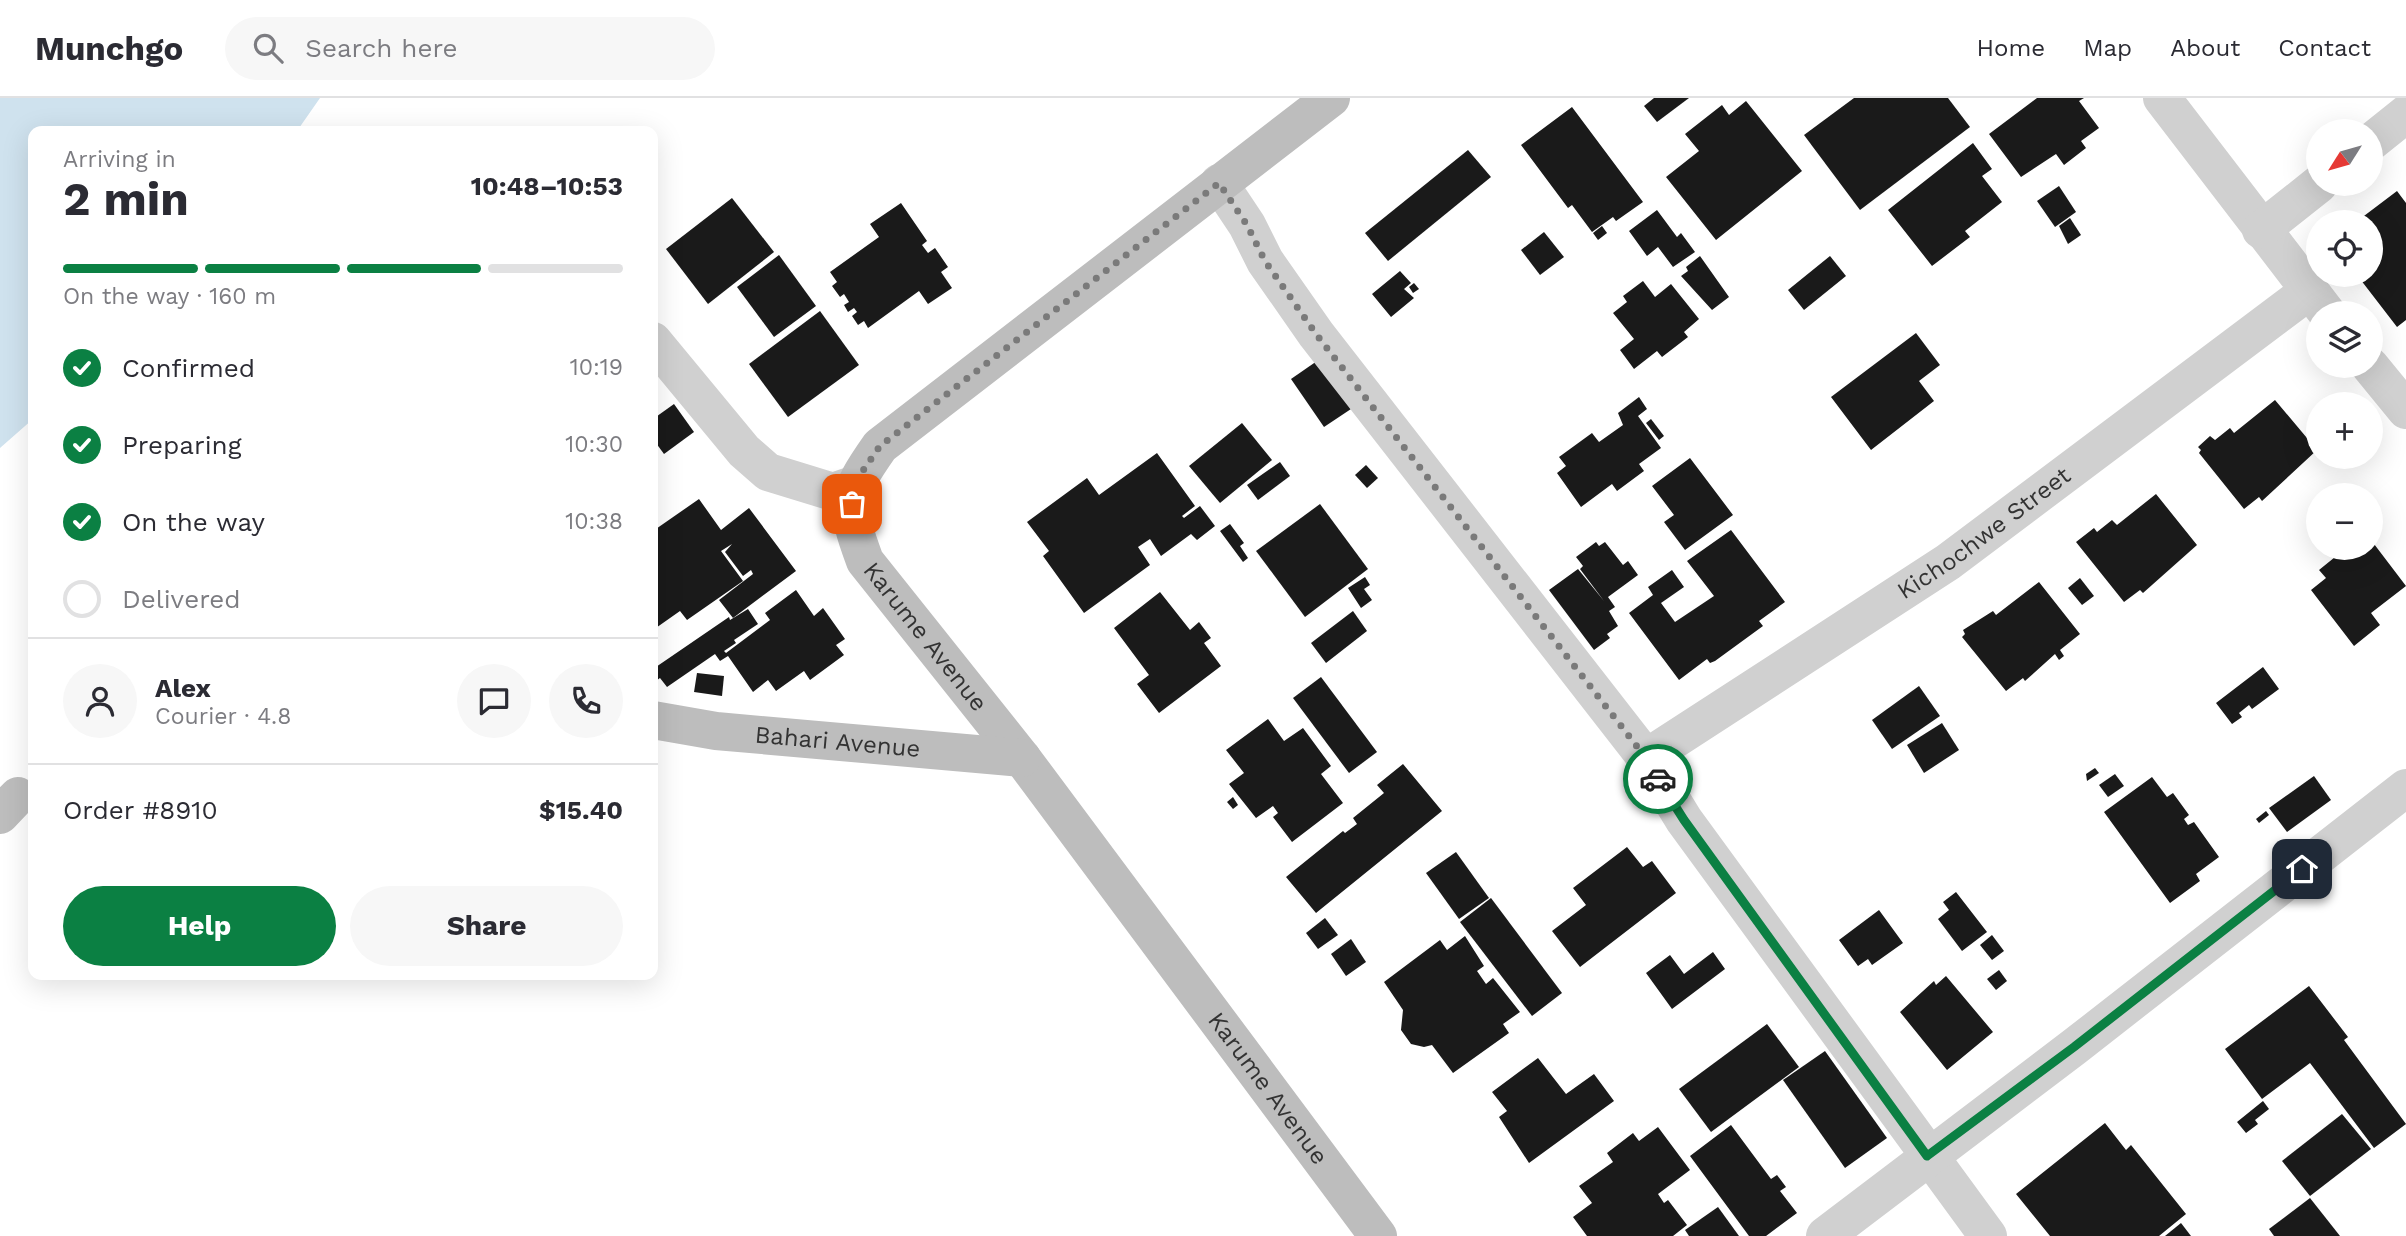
<!DOCTYPE html>
<meta charset="utf-8">
<style>
:root{--surface:#fff;--page:#f7f7f7;--text:#2b2b33;--muted:#7c7c81;--line:#e1e1e2;--accent:#0b8043}
body{margin:0;font-family:"Work Sans",sans-serif;background:var(--page);color:var(--text);height:100vh;display:flex;flex-direction:column;font-size:26px;white-space:nowrap}
*{box-sizing:border-box;margin:0}
p{font-size:23px;color:var(--muted)}
.icon{flex:none;width:38px;height:38px;fill:none;stroke:currentColor;stroke-width:2;stroke-linecap:round;stroke-linejoin:round}
.map{position:relative;flex:1;overflow:hidden}
.drawer{position:absolute;left:28px;top:28px;width:630px;height:854px;display:flex;flex-direction:column;background:var(--surface);border-radius:14px;box-shadow:0 7px 28px #0002}
.drawer>*{flex:none}
.needle{width:46px;rotate:233deg}
.tools{position:absolute;left:2306px;top:21px;display:grid;gap:14px}
.tools a{display:grid;place-items:center;width:77px;height:77px;border-radius:50%;background:var(--surface);box-shadow:0 7px 28px #0002;font-size:35px}
.pin{position:absolute;display:grid;place-items:center;width:60px;height:60px;color:#fff;margin:-30px;border-radius:14px;box-shadow:0 4px 10px #0006}
.courier{position:absolute;display:grid;place-items:center;width:70px;height:70px;margin:-35px;border:5px solid #0b8043;border-radius:50%;background:#fff;color:#222;box-shadow:0 2px 9px #0007}
.overview em{font-style:normal;font-weight:700}
.overview div{display:flex;flex-direction:column-reverse}
.overview{display:flex;align-items:center;justify-content:space-between;height:119px;padding:0 35px}
h1{font-size:46px;font-weight:700;line-height:52px}
.bar{display:grid;grid-template-columns:repeat(4,1fr);gap:10px 7px;align-content:center;height:84px;padding:0 35px}
.bar i{height:9px;border-radius:5px;background:var(--line)}
.bar .active{background:var(--accent)}
.bar p{grid-column:span 4}
.line{display:flex;align-items:center;gap:18px;padding:0 35px;border-top:2px solid var(--line)}
.line div{flex:1}
.round{display:grid;place-items:center;flex:none;width:74px;height:74px;border-radius:37px;background:var(--page)}
ol{padding:0 35px;list-style:none}
li{display:flex;align-items:center;gap:21px;height:77px}
li p{margin-inline-start:auto}
li .icon{padding:7px;border-radius:50%;background:var(--accent);color:#fff;stroke-width:4}
li:last-child{color:var(--muted)}
li i{width:38px;height:38px;border:4px solid var(--line);border-radius:50%}
.action{display:flex;gap:14px;margin-top:auto;padding:14px 35px}
.action a{flex:1;height:80px;border-radius:42px;background:var(--accent);color:#fff;font-size:28px;font-weight:700;line-height:80px;text-align:center}
.action a+a{background:var(--page);color:var(--text)}
header{display:flex;align-items:center;gap:42px;box-sizing:border-box;height:98px;padding:0 35px;background:var(--surface);border-bottom:2px solid var(--line)}
header strong{font-size:33px}
nav{display:flex;gap:38px;margin-inline-start:auto;font-size:24px}
.search{width:490px;height:63px;background:var(--page);display:flex;align-items:center;gap:18px;box-sizing:border-box;padding:0 24px;border-radius:38px;color:var(--muted);font-size:26px}
.map>svg:first-child{display:block}
</style>
<header>
<strong>Munchgo</strong>
<div class="search"><svg class="icon" aria-label="search" viewBox="0 0 24 24"><circle cx="10" cy="10" r="6"/><path d="M15 15l6 6"/></svg>Search here</div>
<nav><a>Home</a><a>Map</a><a>About</a><a>Contact</a></nav>
</header>
<div class="map">
<svg width="2406" height="1138" viewBox="0 0 2406 1138">
<rect width="100%" height="100%" fill="#fff"/>
<path fill="#cfe2ee" d="M0 0H320L297 33H33V321L0 350Z"/>
<g fill="#1a1a1a">
<path d="M1654 0H1689L1657 24 1644 8Z"/>
<path d="M1854 0H1948L1970 29 1860 112 1804 37Z"/>
<path d="M2037 0H2084L2079 3 2099 30 2081 43 2086 50 2064 67 2056 56 2021 79 1989 36Z"/>
<path d="M1746 3 1802 73 1716 142 1666 79 1699 53 1685 36 1722 7 1729 17Z"/>
<path d="M1572 9 1643 104 1616 123 1613 119 1592 134 1572 107 1568 110 1521 47Z"/>
<path d="M1973 45 1992 71 1982 78 2002 104 1965 133 1970 139 1932 168 1888 112Z"/>
<path d="M1468 52 1491 79 1388 163 1365 135Z"/>
<path d="M2059 88 2076 114 2055 129 2037 103Z"/>
<path d="M2397 93 2406 105V222L2397 229 2357 177H2371V124H2356Z"/>
<path d="M732 100 774 154 708 206 666 151Z"/>
<path d="M901 105 927 143 922 147 928 155 935 150 948 169 941 174 952 190 928 206 919 193 868 230 864 223 858 227 852 218 857 214 854 210 848 214 844 207 849 204 844 196 840 199 832 188 837 184 830 174 879 139 870 126Z"/>
<path d="M1657 112 1677 139 1681 135 1695 154 1673 169 1658 149 1647 158 1629 133Z"/>
<path d="M2070 120 2081 137 2068 146 2059 128Z"/>
<path d="M1602 128 1607 135 1598 142 1593 135Z"/>
<path d="M1544 134 1564 159 1540 177 1521 152Z"/>
<path d="M779 157 816 208 774 239 737 189Z"/>
<path d="M1700 158 1729 199 1712 212 1681 178 1688 173 1686 169Z"/>
<path d="M1830 158 1846 178 1804 212 1788 192Z"/>
<path d="M1400 173 1411 185 1404 191 1414 200 1391 219 1372 196Z"/>
<path d="M1643 183 1655 199 1671 186 1699 221 1684 234 1688 239 1662 259 1657 253 1634 271 1620 252 1634 241 1613 215 1627 204 1623 198Z"/>
<path d="M1414 185 1419 191 1413 195 1409 189Z"/>
<path d="M820 213 859 267 788 319 749 266Z"/>
<path d="M1916 235 1940 267 1919 283 1934 303 1871 352 1831 299Z"/>
<path d="M1317 263 1351 311 1324 329 1291 281Z"/>
<path d="M1639 299 1647 311 1638 318 1661 350 1639 366 1644 373 1617 393 1612 386 1581 409 1557 375 1566 368 1559 359 1592 335 1599 344 1623 327 1618 315Z"/>
<path d="M2275 302 2317 352 2262 403 2259 399 2244 411 2199 355 2201 352 2198 349 2210 338 2215 342 2230 330 2234 335Z"/>
<path d="M674 306 694 334 664 356 653 341V321Z"/>
<path d="M1651 321 1664 338 1659 342 1646 325Z"/>
<path d="M1242 325 1272 362 1220 405 1189 368Z"/>
<path d="M1157 355 1195 408 1182 418 1184 420 1200 408 1215 428 1197 442 1191 436 1161 458 1150 441 1138 449 1150 467 1084 515 1043 458 1049 453 1027 424 1087 380 1099 397Z"/>
<path d="M1690 360 1733 417 1685 452 1664 424 1674 417 1652 388Z"/>
<path d="M1280 364 1290 378 1258 402 1247 387Z"/>
<path d="M1366 367 1378 380 1367 390 1355 377Z"/>
<path d="M2156 396 2197 447 2143 495 2140 492 2124 504 2076 444 2094 430 2097 434 2112 422 2117 427Z"/>
<path d="M699 401 721 432 749 410 796 473 733 520 719 502 753 476 751 472 743 478 725 454 732 446 721 453 743 483 687 522 680 513 653 532V433Z"/>
<path d="M1320 406 1368 471 1305 519 1256 453Z"/>
<path d="M1230 426 1244 445 1240 448 1248 460 1243 464 1220 433Z"/>
<path d="M1731 432 1785 504 1759 523 1763 528 1715 563 1710 565 1707 561 1679 582 1629 515 1653 497 1648 489 1672 472 1684 489 1661 505 1675 524 1714 498 1687 463Z"/>
<path d="M2371 442 2406 488 2371 515 2380 527 2354 548 2311 492 2326 480 2319 472 2340 455 2345 461 2360 450H2371Z"/>
<path d="M1596 444 1599 448 1605 444 1623 467 1628 463 1638 477 1608 499 1615 509 1609 513 1618 528 1607 536 1610 540 1594 552 1549 492 1578 471 1604 503 1580 471 1583 468 1576 459Z"/>
<path d="M1365 479 1370 487 1364 491 1372 502 1361 510 1348 490Z"/>
<path d="M2080 480 2094 498 2082 507 2068 490Z"/>
<path d="M2039 484 2080 536 2060 552 2064 558 2059 562 2055 556 2025 583 2023 580 2006 593 1962 539 1965 536 1963 532 1993 513 1996 517Z"/>
<path d="M796 492 814 518 823 510 845 541 836 547 844 557 810 582 804 573 776 593 768 582 753 594 728 558 720 563 715 556 667 589 660 580 653 585V571L729 519 730 522 748 511 758 526 734 542 736 545 724 553 726 555 770 522 765 515Z"/>
<path d="M1160 494 1190 532 1199 524 1211 540 1204 545 1221 568 1159 615 1137 586 1149 577 1114 530Z"/>
<path d="M1353 513 1367 533 1326 565 1311 545Z"/>
<path d="M2263 569 2279 591 2252 611 2249 607 2239 615 2242 619 2232 626 2216 605Z"/>
<path d="M697 575 724 578 722 598 694 594Z"/>
<path d="M1321 579 1377 654 1349 675 1293 600Z"/>
<path d="M1919 588 1940 618 1892 651 1872 622Z"/>
<path d="M1268 621 1284 643 1303 630 1331 668 1321 676 1343 705 1292 744 1273 719 1278 715 1273 708 1256 720 1229 686 1244 675 1226 652Z"/>
<path d="M1942 625 1959 652 1924 675 1907 647Z"/>
<path d="M1403 666 1442 713 1316 815 1286 779 1343 733 1345 735 1357 726 1353 720 1384 695 1377 687Z"/>
<path d="M2095 670 2099 675 2087 683 2086 676Z"/>
<path d="M2115 676 2124 688 2108 699 2099 687Z"/>
<path d="M2314 678 2331 702 2287 734 2269 710Z"/>
<path d="M2152 679 2167 699 2173 695 2189 717 2184 721 2188 727 2194 724 2219 759 2196 776 2200 783 2170 805 2104 714Z"/>
<path d="M1233 699 1238 707 1233 711 1227 704Z"/>
<path d="M2266 713 2269 717 2259 725 2256 721Z"/>
<path d="M1627 749 1643 769 1652 763 1676 795 1580 869 1552 833 1586 807 1573 790Z"/>
<path d="M1456 754 1489 800 1459 821 1426 775Z"/>
<path d="M1956 794 1987 834 1962 853 1938 821 1949 812 1943 804Z"/>
<path d="M1491 800 1562 895 1532 918 1460 824Z"/>
<path d="M1879 812 1903 845 1872 867 1868 861 1858 868 1839 842Z"/>
<path d="M1325 820 1338 837 1318 851 1306 835Z"/>
<path d="M1992 837 2004 853 1992 862 1980 847Z"/>
<path d="M1465 838 1484 868 1477 873 1486 886 1493 880 1520 914 1503 926 1509 935 1453 975 1432 947 1424 949 1411 946 1401 932 1403 912 1384 884 1440 842 1447 852Z"/>
<path d="M1351 841 1366 864 1346 878 1331 856Z"/>
<path d="M1713 854 1725 871 1672 911 1646 875 1670 857 1684 876Z"/>
<path d="M1999 872 2007 883 1996 892 1987 881Z"/>
<path d="M1946 878 1993 934 1947 972 1900 914 1934 883 1936 887Z"/>
<path d="M2309 888 2348 939 2344 942 2406 1026 2374 1050 2310 965 2262 1001 2225 951Z"/>
<path d="M1767 926 1799 969 1711 1034 1679 991Z"/>
<path d="M1825 953 1887 1040 1845 1070 1783 982Z"/>
<path d="M1538 960 1566 996 1594 976 1614 1003 1529 1065 1499 1019 1507 1013 1492 994Z"/>
<path d="M2263 1003 2269 1011 2255 1022 2258 1026 2246 1035 2237 1024Z"/>
<path d="M2342 1016 2371 1051 2310 1098 2282 1063Z"/>
<path d="M2105 1025 2126 1052 2131 1047 2186 1116 2159 1138H2050L2016 1096Z"/>
<path d="M1731 1027 1771 1081 1777 1077 1786 1089 1780 1093 1797 1115 1766 1138H1749L1690 1058Z"/>
<path d="M1658 1029 1690 1072 1658 1096 1664 1105 1668 1102 1687 1127 1673 1138H1587L1573 1119 1592 1105 1579 1088 1613 1064 1607 1055 1633 1035 1639 1043Z"/>
<path d="M2310 1100 2340 1138H2274L2269 1131Z"/>
<path d="M1718 1109 1739 1138H1689L1685 1132Z"/>
<path d="M2181 1125 2191 1138H2165Z"/>
</g>
<g fill="none" stroke-linecap="round" stroke-linejoin="round">
<g stroke="#d0d0d0" stroke-width="38">
<path d="M2162 0 2327 215"/>
<path d="M2371 44 2406 16"/>
<path d="M1219 85 1247 127 1265 163 1316 236 1646 660 1684 722 1988 1138"/>
<path d="M2261 132 2319 86"/>
<path d="M653 243 744 353 768 374 833 394 853 387"/>
<path d="M2370 268 2406 312"/>
<path id="s1" d="M1646 660 1948 464 2309 193"/>
<path d="M1825 1138 2074 949 2406 690"/>
</g>
<g stroke="#bdbdbd" stroke-width="38">
<path id="s2" d="M1331 0 880 348C845 398 844 406 865 463L1022 660 1378 1138"/>
<path id="s3" d="M653 622 716 633 1022 660"/>
<path d="M0 717 18 698"/>
</g>
</g>
<g fill="none" stroke-linecap="round" stroke-linejoin="round">
<path stroke="#7a7a7a" stroke-width="7" stroke-dasharray="0 12.6" d="M852 406 853 387 880 348 1219 85 1247 127 1265 163 1316 236 1646 660 1658 681"/>
<path stroke="#0b8043" stroke-width="9" d="M1658 681 1684 722 1927 1058 2074 949 2302 771"/>
</g>
<g text-anchor="middle" dominant-baseline="central" stroke-width="7" stroke-linejoin="round" paint-order="stroke">
<g font-size="24" fill="#333" stroke="#fff">
<text stroke="none"><textPath href="#s1" startOffset="406">Kichochwe Street</textPath></text>
<text stroke="none"><textPath href="#s2" startOffset="791">Karume Avenue</textPath></text>
<text stroke="none"><textPath href="#s3" startOffset="186">Bahari Avenue</textPath></text>
<text stroke="none"><textPath href="#s2" startOffset="1358">Karume Avenue</textPath></text>
</g>
</g>
</svg>
<div class="tools">
<a><svg class="needle" viewBox="-14 -14 28 28"><path d="M0-13l5 13h-10z" fill="#e53935"/><path d="M0 13l5-13h-10z" fill="#7c7c81"/></svg></a>
<a><svg class="icon" aria-label="locate" viewBox="0 0 24 24"><circle cx="12" cy="12" r="6"/><path d="M12 2v4M12 18v4M2 12h4M18 12h4"/></svg></a>
<a><svg class="icon" aria-label="layers" viewBox="0 0 24 24"><path d="M12 4l9 5-9 5-9-5zM3 14l9 5 9-5"/></svg></a>
<a>+</a>
<a>−</a>
</div>
<div class="pin" style="left:852px;top:406px;background:#ea580c"><svg class="icon" aria-label="bag" viewBox="0 0 24 24"><path d="M5 8h14l-1 12H6zM9 8a3 3 0 0 1 6 0"/></svg></div>
<div class="pin" style="left:2302px;top:771px;background:#1f2937"><svg class="icon" aria-label="home" viewBox="0 0 24 24"><path d="M3 11l9-7 9 7M6 9v11h12V9"/></svg></div>
<div class="courier" style="left:1658px;top:681px"><svg class="icon" aria-label="car" viewBox="0 0 24 24"><path d="M5 17H2v-5l4-1 3-4h7l3 4 3 1v5h-3M9 17h6M6 11h13"/><circle cx="7" cy="17" r="2"/><circle cx="17" cy="17" r="2"/></svg></div>
<section class="drawer">
<div class="overview"><div><h1>2 min</h1><p>Arriving in</p></div><em>10:48–10:53</em></div>
<div class="bar"><i class="active"></i><i class="active"></i><i class="active"></i><i></i><p>On the way · 160 m</p></div>
<ol>
<li><svg class="icon" aria-label="check" viewBox="0 0 24 24"><path d="M5 12l5 5 9-10"/></svg>Confirmed<p>10:19</p></li>
<li><svg class="icon" aria-label="check" viewBox="0 0 24 24"><path d="M5 12l5 5 9-10"/></svg>Preparing<p>10:30</p></li>
<li><svg class="icon" aria-label="check" viewBox="0 0 24 24"><path d="M5 12l5 5 9-10"/></svg>On the way<p>10:38</p></li>
<li><i></i>Delivered</li>
</ol>
<div class="line" style="height:126px"><a class="round"><svg class="icon" aria-label="person" viewBox="0 0 24 24"><circle cx="12" cy="8" r="4"/><path d="M4 21q1-7 8-7t8 7"/></svg></a><div><b>Alex</b><p>Courier · 4.8</p></div><a class="round"><svg class="icon" aria-label="chat" viewBox="0 0 24 24"><path d="M4 5h16v11H9l-5 4z"/></svg></a><a class="round"><svg class="icon" aria-label="phone" viewBox="0 0 24 24"><path d="M5 4h4l2 5-3 2q2 4 5 5l2-3 5 2v4C11 20 4 13 5 4z"/></svg></a></div>
<div class="line" style="height:91px"><div>Order #8910</div><b>$15.40</b></div>
<div class="action"><a>Help</a><a>Share</a></div>
</section>
</div>
